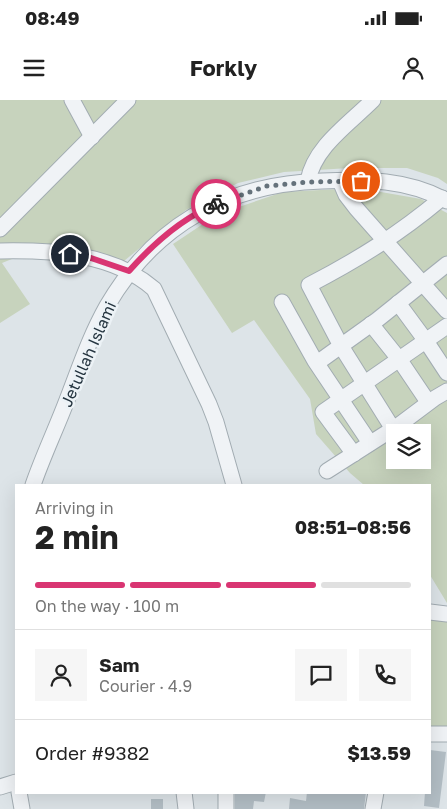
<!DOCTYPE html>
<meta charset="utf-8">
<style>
:root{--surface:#fff;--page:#f6f6f6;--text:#222;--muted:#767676;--line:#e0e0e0;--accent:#d93572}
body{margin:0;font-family:"Golos Text",sans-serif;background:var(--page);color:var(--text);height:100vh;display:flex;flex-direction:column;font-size:19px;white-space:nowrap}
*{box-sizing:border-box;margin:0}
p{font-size:16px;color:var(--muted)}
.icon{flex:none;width:28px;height:28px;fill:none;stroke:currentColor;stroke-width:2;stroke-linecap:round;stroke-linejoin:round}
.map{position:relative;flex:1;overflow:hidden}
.panel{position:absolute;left:15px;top:384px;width:416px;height:310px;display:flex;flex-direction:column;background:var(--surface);border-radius:0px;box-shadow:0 5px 20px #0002}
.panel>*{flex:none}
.fabs{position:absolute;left:386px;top:324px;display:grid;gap:10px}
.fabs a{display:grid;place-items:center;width:45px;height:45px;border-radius:0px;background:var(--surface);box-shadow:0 5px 20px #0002;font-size:25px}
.pin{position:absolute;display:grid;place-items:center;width:42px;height:42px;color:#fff;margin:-21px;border:2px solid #fff;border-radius:50%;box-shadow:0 1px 5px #0007}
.courier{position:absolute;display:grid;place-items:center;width:50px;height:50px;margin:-25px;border:4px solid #d93572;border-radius:50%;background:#fff;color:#222;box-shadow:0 1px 6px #0007}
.headline em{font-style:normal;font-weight:700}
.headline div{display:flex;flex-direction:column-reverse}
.headline{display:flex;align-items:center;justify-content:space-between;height:85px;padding:0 20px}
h1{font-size:32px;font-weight:700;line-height:38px}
.bar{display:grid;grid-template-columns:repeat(4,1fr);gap:8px 5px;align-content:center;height:60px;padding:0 20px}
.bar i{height:6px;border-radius:4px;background:var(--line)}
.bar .active{background:var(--accent)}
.bar p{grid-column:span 4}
.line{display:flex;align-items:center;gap:12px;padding:0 20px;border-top:1px solid var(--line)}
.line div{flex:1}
.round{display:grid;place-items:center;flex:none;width:52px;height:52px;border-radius:0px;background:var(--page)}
.status{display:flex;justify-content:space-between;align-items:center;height:35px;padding:0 25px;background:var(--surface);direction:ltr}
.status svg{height:14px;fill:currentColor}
header{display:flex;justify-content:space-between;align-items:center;height:65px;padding:0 20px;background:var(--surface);font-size:22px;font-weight:700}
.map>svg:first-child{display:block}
</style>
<div class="status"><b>08:49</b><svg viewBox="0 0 49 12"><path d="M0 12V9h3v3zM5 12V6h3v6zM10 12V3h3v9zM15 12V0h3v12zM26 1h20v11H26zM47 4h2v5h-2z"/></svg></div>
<header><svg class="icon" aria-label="menu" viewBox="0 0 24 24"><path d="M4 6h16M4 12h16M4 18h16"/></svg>Forkly<svg class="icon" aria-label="person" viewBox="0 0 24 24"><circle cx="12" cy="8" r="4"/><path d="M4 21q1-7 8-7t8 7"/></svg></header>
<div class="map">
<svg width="447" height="709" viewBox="0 0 447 709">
<rect width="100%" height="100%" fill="#dde4e8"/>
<g fill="#c7d3bd" fill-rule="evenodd">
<path d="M0 0H447V84L438 78 407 68H350L284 72 238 83 186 110 124 161 44 146 2 163 30 204 0 223Z"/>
<path d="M358 88 421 99 447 113V503L430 475V385H364L350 373 316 334 310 299 254 220 232 233 173 144 218 114 283 92ZM395 332H422V360H395Z"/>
<path d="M430 519 447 521V629H430Z"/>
</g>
<g fill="#b3bec5">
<path d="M430 650 446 652 439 708 424 706 425 692H430Z"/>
<path d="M235 692H266L264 702 254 701 253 709H235Z"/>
<path d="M307 692H366L364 709H289L290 698 306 701Z"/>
<rect x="151" y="699" width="12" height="10"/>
</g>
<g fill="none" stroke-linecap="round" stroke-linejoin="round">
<defs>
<g id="minor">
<path d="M72 0 92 37"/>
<path d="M308 81C314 47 349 24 373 0"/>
<path d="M340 81 346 95 356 108 447 211"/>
<path d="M0 129 128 0"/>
<path d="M0 151C52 150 113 153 154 189L209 304 216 322 234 385"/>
<path d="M282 202 315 261 370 343"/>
<path d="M398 203 426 241 447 273"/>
<path d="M371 224 399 259 428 302"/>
<path d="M317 263 377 220 447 164"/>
<path d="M393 329 341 246 309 185C359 159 399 134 442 98"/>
<path d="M354 354 323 312 447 226"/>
<path d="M327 371 399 325 435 298 447 291"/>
<path d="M33 385C43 356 56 329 67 300 79 269 90 236 107 206 155 124 227 84 322 81 365 79 408 79 447 101"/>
<path d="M430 512 447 514"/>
<path d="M430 634H447"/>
<path d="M0 687 16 682"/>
<path d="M19 692 22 709"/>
<path d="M184 692 186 709"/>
<path d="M226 692V709"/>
<path d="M373 709 376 692"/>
</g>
</defs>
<use href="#minor" stroke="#a2acb2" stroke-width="17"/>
<use href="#minor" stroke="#f0f3f6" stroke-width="15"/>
</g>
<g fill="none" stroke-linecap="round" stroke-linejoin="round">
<path stroke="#65727b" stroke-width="5" stroke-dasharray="0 9" d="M216 104 267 86 308 82 361 81"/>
<path stroke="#d93572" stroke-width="6" d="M70 154 91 158 129 171C153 144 182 118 216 104"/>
</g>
<g text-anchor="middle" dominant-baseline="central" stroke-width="5" stroke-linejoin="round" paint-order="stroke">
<g font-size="16" fill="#253540" stroke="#ecf2f6">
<text transform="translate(88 254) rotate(-66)">Jetullah Islami</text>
</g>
</g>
</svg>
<div class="fabs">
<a><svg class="icon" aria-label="layers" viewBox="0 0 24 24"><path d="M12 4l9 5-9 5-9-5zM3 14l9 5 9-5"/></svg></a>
</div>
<div class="pin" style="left:361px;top:81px;background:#ea580c"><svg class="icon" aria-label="bag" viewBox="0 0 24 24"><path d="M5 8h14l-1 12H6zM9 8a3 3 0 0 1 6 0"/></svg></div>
<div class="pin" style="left:70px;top:154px;background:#1f2937"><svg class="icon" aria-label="home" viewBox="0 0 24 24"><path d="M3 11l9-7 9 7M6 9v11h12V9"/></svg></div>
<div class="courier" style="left:216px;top:104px"><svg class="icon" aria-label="bike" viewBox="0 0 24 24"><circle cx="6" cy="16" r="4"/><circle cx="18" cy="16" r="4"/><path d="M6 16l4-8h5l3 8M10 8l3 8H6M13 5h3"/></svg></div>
<section class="panel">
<div class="headline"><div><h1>2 min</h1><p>Arriving in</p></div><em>08:51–08:56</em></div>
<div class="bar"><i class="active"></i><i class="active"></i><i class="active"></i><i></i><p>On the way · 100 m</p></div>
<div class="line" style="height:90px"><a class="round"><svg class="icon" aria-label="person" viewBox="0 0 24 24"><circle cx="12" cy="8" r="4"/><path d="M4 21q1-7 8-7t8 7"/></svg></a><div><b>Sam</b><p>Courier · 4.9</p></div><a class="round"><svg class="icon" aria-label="chat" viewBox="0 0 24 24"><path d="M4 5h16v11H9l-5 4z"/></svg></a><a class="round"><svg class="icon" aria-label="phone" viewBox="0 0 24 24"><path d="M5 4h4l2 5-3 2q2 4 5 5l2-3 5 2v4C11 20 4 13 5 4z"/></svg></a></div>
<div class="line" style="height:65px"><div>Order #9382</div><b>$13.59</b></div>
</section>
</div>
